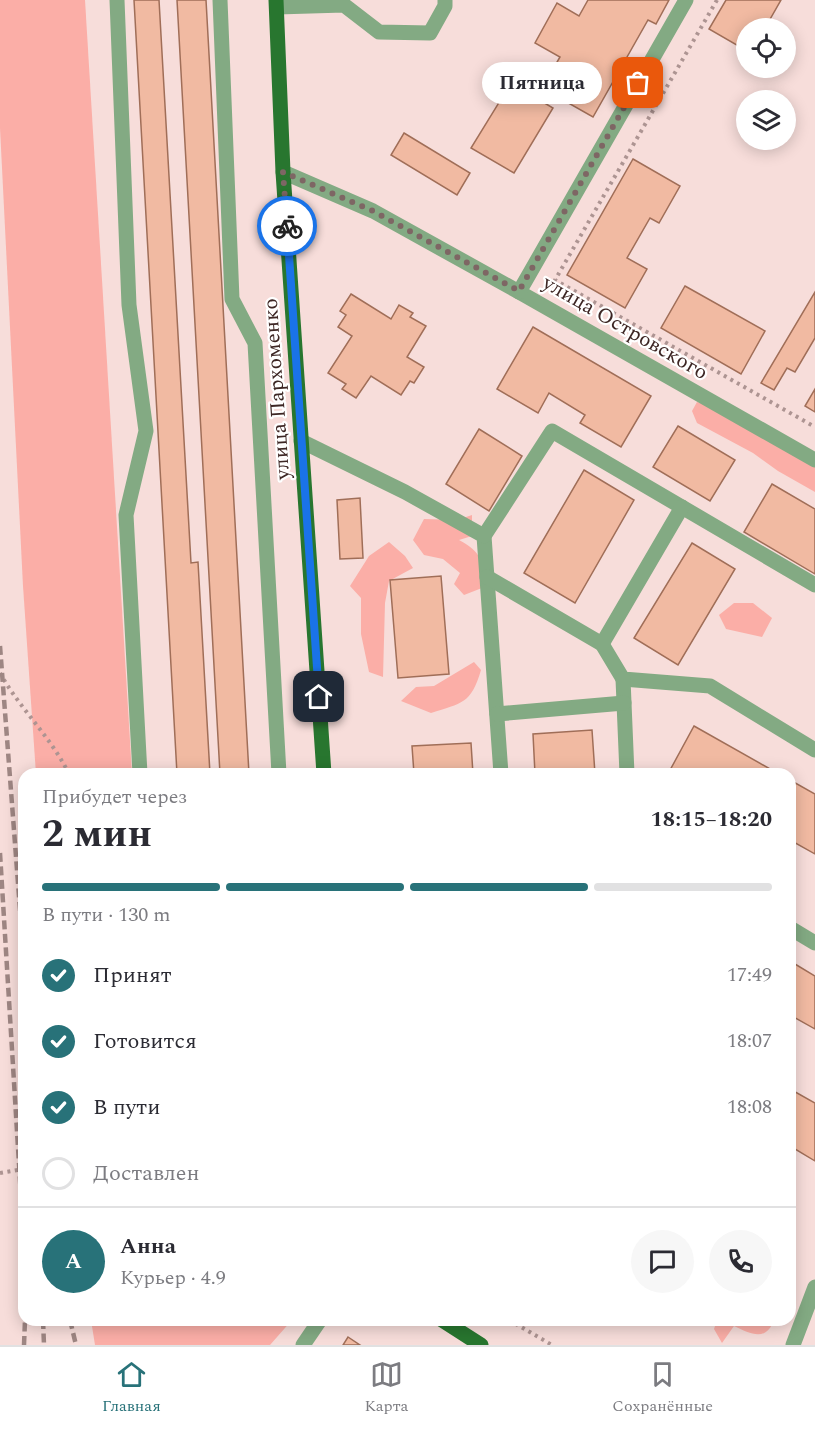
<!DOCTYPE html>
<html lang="ru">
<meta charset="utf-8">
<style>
:root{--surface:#fff;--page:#f7f7f7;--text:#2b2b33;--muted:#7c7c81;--line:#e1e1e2;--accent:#287279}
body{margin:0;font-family:Spectral,serif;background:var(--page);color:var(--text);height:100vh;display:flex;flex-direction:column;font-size:22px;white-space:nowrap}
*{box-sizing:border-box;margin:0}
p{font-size:20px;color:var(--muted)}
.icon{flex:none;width:33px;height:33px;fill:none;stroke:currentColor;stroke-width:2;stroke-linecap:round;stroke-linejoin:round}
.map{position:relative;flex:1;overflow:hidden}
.side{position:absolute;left:18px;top:768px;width:778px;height:558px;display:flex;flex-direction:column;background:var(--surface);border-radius:18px;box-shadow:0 3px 15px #0003}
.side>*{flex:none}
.buttons{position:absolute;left:736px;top:18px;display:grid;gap:12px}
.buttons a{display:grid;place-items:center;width:60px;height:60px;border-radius:50%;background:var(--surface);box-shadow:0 3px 15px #0003;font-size:30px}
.pin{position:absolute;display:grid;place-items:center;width:51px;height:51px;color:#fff;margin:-26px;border-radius:12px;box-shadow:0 3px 9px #0006}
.courier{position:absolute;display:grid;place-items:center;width:60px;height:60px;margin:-30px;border:4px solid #1a73e8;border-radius:50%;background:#fff;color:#222;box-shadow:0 2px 8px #0007}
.bubble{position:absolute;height:42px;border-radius:21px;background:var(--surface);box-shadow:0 3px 15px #0003;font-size:20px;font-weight:700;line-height:42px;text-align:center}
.headline em{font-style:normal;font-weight:700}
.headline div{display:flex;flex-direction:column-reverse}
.headline{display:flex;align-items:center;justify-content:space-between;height:102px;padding:0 24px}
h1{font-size:39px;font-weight:700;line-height:45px}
.bar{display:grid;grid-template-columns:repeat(4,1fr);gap:9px 6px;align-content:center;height:72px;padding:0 24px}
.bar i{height:8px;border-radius:4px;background:var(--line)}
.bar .on{background:var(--accent)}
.bar p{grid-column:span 4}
.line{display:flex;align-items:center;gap:15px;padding:0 24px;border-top:2px solid var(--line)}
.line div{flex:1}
.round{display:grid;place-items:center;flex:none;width:63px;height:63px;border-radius:32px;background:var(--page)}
ol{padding:0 24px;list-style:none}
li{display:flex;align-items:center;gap:18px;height:66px}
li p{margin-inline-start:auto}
li .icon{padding:6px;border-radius:50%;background:var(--accent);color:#fff;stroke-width:4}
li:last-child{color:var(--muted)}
li i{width:33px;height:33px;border:3px solid var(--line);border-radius:50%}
.tab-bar{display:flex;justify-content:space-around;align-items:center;height:84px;border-top:2px solid var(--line);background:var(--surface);font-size:16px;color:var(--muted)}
.tab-bar a{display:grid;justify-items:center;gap:3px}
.tab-bar .on{color:var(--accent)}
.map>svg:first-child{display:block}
</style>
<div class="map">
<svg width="815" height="1345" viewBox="0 0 815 1345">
<rect width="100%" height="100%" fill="#f7ddda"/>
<g fill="#fbaea7">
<path d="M0 0H85L132 774H36L23 586 0 128Z"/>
<path d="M697 402 718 406 815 465V492L778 471 753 453 697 423 692 411Z"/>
<path d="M472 515V536L459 540C482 552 484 562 482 588L464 595 454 584 460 573 443 559 424 555 413 540 424 519 457 520Z"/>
<path d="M389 542 405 556 413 568 389 581 385 603 383 677 369 672 361 634V598L350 586 369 556Z"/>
<path d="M734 603H753L772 618 762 637 726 629 719 615Z"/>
<path d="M474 662 481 670C471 704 462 703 431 713L401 701 416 687 434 686Z"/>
<path d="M91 1320H217L219 1325 267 1320H292L270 1345H95Z"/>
<path d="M717 1320H774C766 1342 751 1334 734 1326L722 1343 714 1329Z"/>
</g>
<g fill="#f1baa2" stroke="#a06e58" stroke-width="1.5">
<path d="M134 0H159L191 563 198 562 210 774H177Z"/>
<path d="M177 0H206L249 774H220Z"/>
<path d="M588 0H669L656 24 648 20 593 117 563 100 556 86 559 81 549 76 560 57 535 43 557 3 579 16Z"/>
<path d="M726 0H781L765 28H747V51L709 29Z"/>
<path d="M511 83 553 108 514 173 471 148Z"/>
<path d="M404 133 470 173 457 195 391 155Z"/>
<path d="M633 159 680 186 659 223 650 218 627 258 647 269 625 308 567 275Z"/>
<path d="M685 286 765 331 741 374 661 328Z"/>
<path d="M815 292V338L795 372 787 368 774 390 761 383Z"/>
<path d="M351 294 391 319 399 305 413 313 410 317 426 326 407 357 424 367 414 383 410 381 401 395 371 376 356 398 342 389 346 384 328 373 352 336 338 327 346 315 340 311Z"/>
<path d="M533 327 651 396 621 447 580 423 585 415 549 393 538 413 497 389Z"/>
<path d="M815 389V412L805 406Z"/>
<path d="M678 426 735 460 710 501 653 467Z"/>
<path d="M479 429 522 456 489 511 446 484Z"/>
<path d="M584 470 634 500 575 603 524 573Z"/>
<path d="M772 484 815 509V574L744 532Z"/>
<path d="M360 498 363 558 340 559 337 500Z"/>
<path d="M692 543 735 569 678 665 634 638Z"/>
<path d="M441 576 449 674 398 678 390 580Z"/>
<path d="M694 726 779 774H673L669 772Z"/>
<path d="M592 730 595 774H535L533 734Z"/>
<path d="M471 743 473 774H414L412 746Z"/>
<path d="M790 780 815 794V854L790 840Z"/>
<path d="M790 961 815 976V1029L790 1015Z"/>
<path d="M790 1089 815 1103V1161L790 1146Z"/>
<path d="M348 1337 360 1345H343Z"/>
</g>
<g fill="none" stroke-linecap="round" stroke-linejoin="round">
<g stroke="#ad9492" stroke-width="4" stroke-dasharray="3 4.5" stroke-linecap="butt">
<path d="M717 0 555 280 815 427"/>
<path d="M0 673C20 709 51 737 69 774"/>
<path d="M0 1173 24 1169"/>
<path d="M509 1320 552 1345"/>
</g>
<g stroke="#83aa83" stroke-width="15">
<path d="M117 0 129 305 146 431 126 515 140 774"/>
<path d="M220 0 232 299 255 343 279 774"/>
<path d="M277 7 344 5 379 32 430 33 445 6V0"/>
<path d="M283 172 373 211 519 292 815 460"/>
<path d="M519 292 686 0"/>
<path d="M301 441 405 492 484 536 501 774"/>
<path d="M484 536 552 431 815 585"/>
<path d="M487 577 602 644 623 679 710 686 815 750"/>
<path d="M602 644 682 507"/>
<path d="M623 679 627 774"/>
<path d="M497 714 624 703"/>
<path d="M790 928 815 943"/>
<path d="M303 1345 320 1320"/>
<path d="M793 1345 815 1287"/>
</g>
<g stroke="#28762f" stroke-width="15">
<path d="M276 0 283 172 324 774"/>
<path d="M442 1320 481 1345"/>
</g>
<g stroke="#9e8683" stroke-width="4.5" stroke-dasharray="9 4.5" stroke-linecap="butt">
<path d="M0 646 24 962"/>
<path d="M0 853 24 1246"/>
<path d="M43 1320 44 1345"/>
<path d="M70 1320 76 1345"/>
<path d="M24 1345 25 1320"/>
</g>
</g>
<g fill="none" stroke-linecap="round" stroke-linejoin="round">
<path stroke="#7e6664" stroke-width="6" stroke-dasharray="0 10.8" d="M287 226 283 172 373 211 519 291 638 83"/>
<path stroke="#1a73e8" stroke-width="8" d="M287 226 319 697"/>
</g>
<g text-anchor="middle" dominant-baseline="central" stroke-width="4.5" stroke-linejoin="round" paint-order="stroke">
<g font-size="21" fill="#3d2624" stroke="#fff">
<text transform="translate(625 328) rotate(30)">улица Островского</text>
<text transform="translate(277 389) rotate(-94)">улица Пархоменко</text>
</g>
</g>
</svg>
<div class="buttons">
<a><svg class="icon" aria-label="locate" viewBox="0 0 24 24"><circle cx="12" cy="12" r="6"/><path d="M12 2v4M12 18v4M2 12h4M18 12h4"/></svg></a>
<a><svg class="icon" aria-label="layers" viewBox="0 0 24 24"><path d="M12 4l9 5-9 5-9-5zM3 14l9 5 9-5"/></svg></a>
</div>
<div class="pin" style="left:638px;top:83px;background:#ea580c"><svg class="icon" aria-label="bag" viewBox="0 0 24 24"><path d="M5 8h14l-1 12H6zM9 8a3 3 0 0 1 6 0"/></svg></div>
<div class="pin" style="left:319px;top:697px;background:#1f2937"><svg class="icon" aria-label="home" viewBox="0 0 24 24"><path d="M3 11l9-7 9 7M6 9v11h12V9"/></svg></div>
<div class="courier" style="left:287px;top:226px"><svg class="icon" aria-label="bike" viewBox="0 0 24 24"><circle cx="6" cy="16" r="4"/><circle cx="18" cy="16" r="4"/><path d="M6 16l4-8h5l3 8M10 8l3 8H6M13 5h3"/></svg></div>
<div class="bubble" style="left:482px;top:62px;width:120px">Пятница</div>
<section class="side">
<div class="headline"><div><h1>2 мин</h1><p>Прибудет через</p></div><em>18:15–18:20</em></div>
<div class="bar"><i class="on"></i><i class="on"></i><i class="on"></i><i></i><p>В пути · 130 m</p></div>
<ol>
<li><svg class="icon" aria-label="check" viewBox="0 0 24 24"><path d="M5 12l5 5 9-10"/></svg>Принят<p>17:49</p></li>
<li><svg class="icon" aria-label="check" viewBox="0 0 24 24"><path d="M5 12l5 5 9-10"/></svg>Готовится<p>18:07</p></li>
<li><svg class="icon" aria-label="check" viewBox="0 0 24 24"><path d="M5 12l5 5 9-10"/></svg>В пути<p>18:08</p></li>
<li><i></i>Доставлен</li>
</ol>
<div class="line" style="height:108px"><b class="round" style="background:var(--accent);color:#fff">А</b><div><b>Анна</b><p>Курьер · 4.9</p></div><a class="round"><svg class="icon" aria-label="chat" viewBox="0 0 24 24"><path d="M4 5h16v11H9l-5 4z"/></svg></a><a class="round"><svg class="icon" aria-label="phone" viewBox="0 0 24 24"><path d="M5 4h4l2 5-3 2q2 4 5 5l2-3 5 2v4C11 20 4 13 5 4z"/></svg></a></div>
</section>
</div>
<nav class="tab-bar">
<a class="on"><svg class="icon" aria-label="home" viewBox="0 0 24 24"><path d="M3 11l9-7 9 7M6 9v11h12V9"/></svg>Главная</a>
<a><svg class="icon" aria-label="map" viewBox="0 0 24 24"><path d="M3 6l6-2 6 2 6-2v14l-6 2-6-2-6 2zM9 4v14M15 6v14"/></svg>Карта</a>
<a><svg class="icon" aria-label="saved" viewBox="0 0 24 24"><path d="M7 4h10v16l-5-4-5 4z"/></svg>Сохранённые</a>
</nav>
